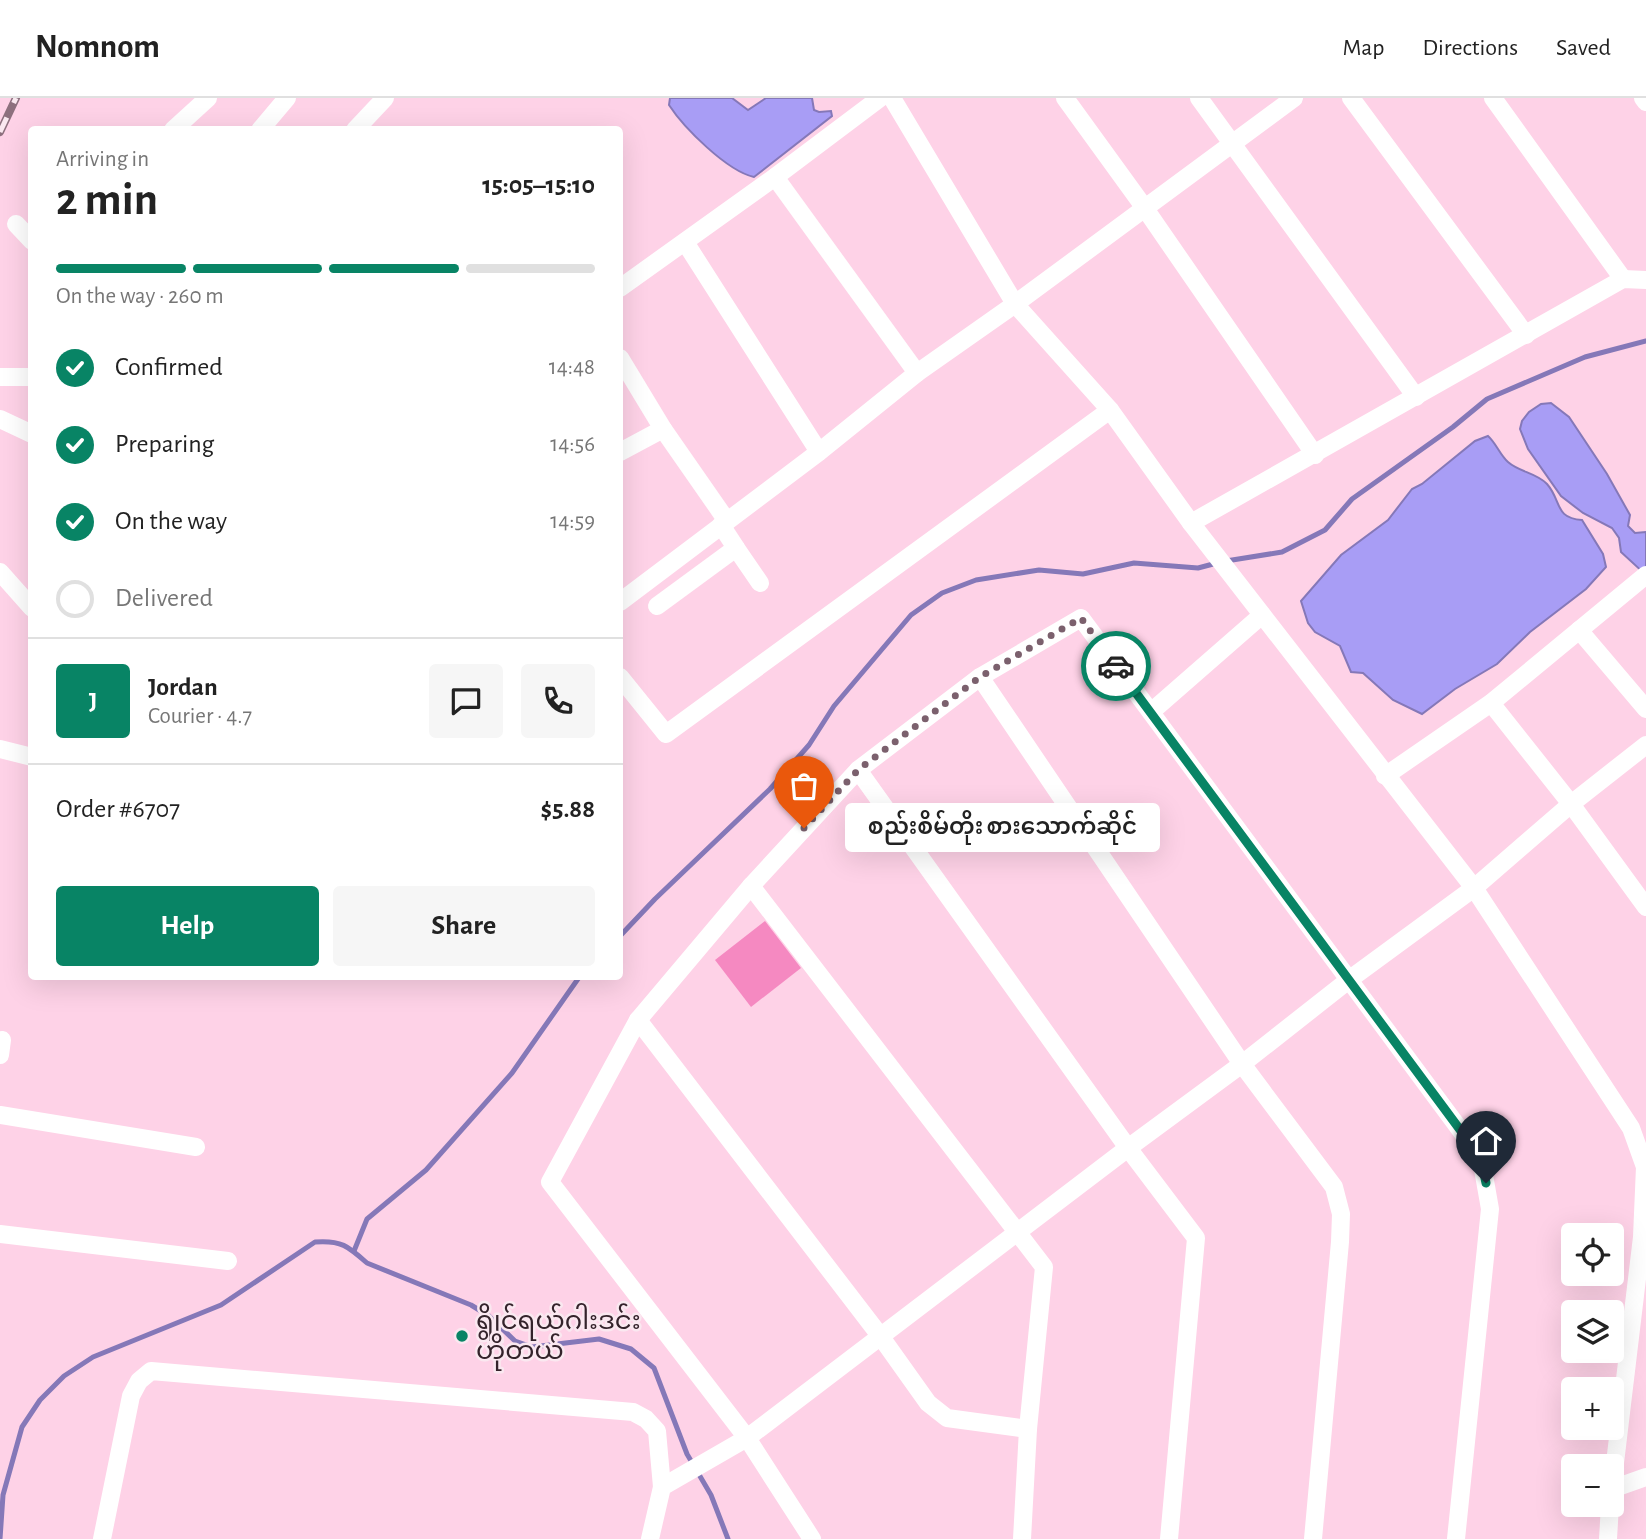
<!DOCTYPE html>
<meta charset="utf-8">
<style>
:root{--surface:#fff;--page:#f6f6f6;--text:#222;--muted:#767676;--line:#e0e0e0;--accent:#088465}
body{margin:0;font-family:"Alegreya Sans","Noto Sans Myanmar",sans-serif;background:var(--page);color:var(--text);height:100vh;display:flex;flex-direction:column;font-size:26px;white-space:nowrap}
*{box-sizing:border-box;margin:0}
p{font-size:23px;color:var(--muted)}
.icon{flex:none;width:38px;height:38px;fill:none;stroke:currentColor;stroke-width:2;stroke-linecap:round;stroke-linejoin:round}
.map{position:relative;flex:1;overflow:hidden}
.panel{position:absolute;left:28px;top:28px;width:595px;height:854px;display:flex;flex-direction:column;background:var(--surface);border-radius:7px;box-shadow:0 7px 28px #0002}
.panel>*{flex:none}
.tools{position:absolute;left:1561px;top:1125px;display:grid;gap:14px}
.tools a{display:grid;place-items:center;width:63px;height:63px;border-radius:7px;background:var(--surface);box-shadow:0 7px 28px #0002;font-size:35px}
.pin{position:absolute;display:grid;place-items:center;width:60px;height:60px;color:#fff;margin:-72px -30px;border-radius:50% 50% 50% 0;rotate:-45deg;box-shadow:0 0 7px #0007}
.pin .icon{rotate:45deg}
.courier{position:absolute;display:grid;place-items:center;width:70px;height:70px;margin:-35px;border:5px solid #088465;border-radius:50%;background:#fff;color:#222;box-shadow:0 2px 9px #0007}
.bubble{position:absolute;height:49px;border-radius:7px;background:var(--surface);box-shadow:0 7px 28px #0002;font-size:23px;font-weight:600;line-height:49px;text-align:center}
.headline em{font-style:normal;font-weight:600}
.headline div{display:flex;flex-direction:column-reverse}
.headline{display:flex;align-items:center;justify-content:space-between;height:119px;padding:0 28px}
h1{font-size:46px;font-weight:600;line-height:52px}
.bar{display:grid;grid-template-columns:repeat(4,1fr);gap:10px 7px;align-content:center;height:84px;padding:0 28px}
.bar i{height:9px;border-radius:5px;background:var(--line)}
.bar .active{background:var(--accent)}
.bar p{grid-column:span 4}
.line{display:flex;align-items:center;gap:18px;padding:0 28px;border-top:2px solid var(--line)}
.line div{flex:1}
.round{display:grid;place-items:center;flex:none;width:74px;height:74px;border-radius:7px;background:var(--page)}
ol{padding:0 28px;list-style:none}
li{display:flex;align-items:center;gap:21px;height:77px}
li p{margin-inline-start:auto}
li .icon{padding:7px;border-radius:50%;background:var(--accent);color:#fff;stroke-width:4}
li:last-child{color:var(--muted)}
li i{width:38px;height:38px;border:4px solid var(--line);border-radius:50%}
.action{display:flex;gap:14px;margin-top:auto;padding:14px 28px}
.action a{flex:1;height:80px;border-radius:7px;background:var(--accent);color:#fff;font-size:28px;font-weight:600;line-height:80px;text-align:center}
.action a+a{background:var(--page);color:var(--text)}
header{display:flex;align-items:center;gap:42px;box-sizing:border-box;height:98px;padding:0 35px;background:var(--surface);border-bottom:2px solid var(--line)}
header strong{font-size:33px}
nav{display:flex;gap:38px;margin-inline-start:auto;font-size:24px}
.map>svg:first-child{display:block}
</style>
<header>
<strong>Nomnom</strong>
<nav><a>Map</a><a>Directions</a><a>Saved</a></nav>
</header>
<div class="map">
<svg width="1646" height="1441" viewBox="0 0 1646 1441">
<rect width="100%" height="100%" fill="#fed2e7"/>
<path fill="#f589c1" d="M765 823 801 870 751 909 715 862Z"/>
<g fill="#a89df5" stroke="#8578b8" stroke-width="2">
<path d="M670 0H732L748 12 766 0H812L814 12 819 14 831 13 832 18 754 79C727 73 684 30 669 7Z"/>
<path d="M1551 305 1569 319 1607 376 1630 417 1628 428 1635 435 1646 434V477L1621 454 1619 440 1612 430 1583 415 1561 398 1528 351 1520 331 1522 323 1529 314 1541 306Z"/>
<path d="M1488 338C1496 345 1500 357 1508 364 1519 374 1537 375 1547 386 1562 403 1554 420 1582 422L1603 456 1606 469 1586 491 1530 534 1497 566 1455 591 1422 616 1393 602 1363 575 1351 574 1340 548 1315 534 1308 525 1301 503 1341 457 1388 422 1412 391 1422 386 1475 343Z"/>
</g>
<g fill="none" stroke-linecap="round" stroke-linejoin="round">
<g stroke="#8578b8" stroke-width="5">
<path d="M1226 463 1282 454 1325 432 1352 401 1453 329 1487 301 1585 259 1646 243"/>
<path d="M620 838 655 801 770 691 809 647 834 608 911 517 942 495 976 482 1039 472 1083 476 1134 465 1198 470 1217 465"/>
<path d="M354 1153 367 1121 426 1072 512 975 580 878"/>
<path d="M0 1441 3 1397 22 1329 40 1302 64 1278 93 1259 221 1207 315 1144C341 1142 348 1148 367 1165L471 1207 489 1218 515 1243 532 1249 599 1241 631 1251 654 1270 687 1356 711 1397 728 1441"/>
</g>
<g stroke="#fff" stroke-width="18">
<path d="M892 0 1015 206 1110 312 1191 425 1474 790 1631 1030 1645 1069 1642 1139 1612 1390"/>
<path d="M1065 0 1144 109 1315 357"/>
<path d="M1199 0 1416 299"/>
<path d="M1351 0 1526 237"/>
<path d="M1493 0 1623 181"/>
<path d="M1643 0 1646 4"/>
<path d="M173 32 208 0"/>
<path d="M260 32 287 0"/>
<path d="M355 32 385 0"/>
<path d="M775 79 917 275"/>
<path d="M16 126 32 143"/>
<path d="M685 144 819 354"/>
<path d="M620 190 775 79 880 0"/>
<path d="M620 260 663 331 727 423"/>
<path d="M0 279H32"/>
<path d="M0 321 32 336"/>
<path d="M620 354 663 331"/>
<path d="M1191 425 1623 181 1646 182"/>
<path d="M736 450 760 485"/>
<path d="M0 474 32 510"/>
<path d="M620 504 819 354 917 275 1015 206 1294 0"/>
<path d="M657 508 736 450 721 427"/>
<path d="M1579 532 1646 611"/>
<path d="M620 579 666 636 1110 312"/>
<path d="M980 579 1242 966 1334 1089 1341 1116 1340 1144 1313 1441"/>
<path d="M1491 605 1571 706 1646 809"/>
<path d="M1151 614 1262 517"/>
<path d="M0 651 32 659"/>
<path d="M858 672 1128 1050 1196 1140 1169 1441"/>
<path d="M1385 678 1491 605 1646 477"/>
<path d="M751 788 1044 1169 1028 1331 1022 1441"/>
<path d="M638 922 881 1239 928 1305 947 1320 1028 1331"/>
<path d="M0 957 2 942"/>
<path d="M0 1017 196 1049"/>
<path d="M0 1136 228 1163"/>
<path d="M1612 1391 1646 1379"/>
<path d="M102 1441 131 1298 139 1283 151 1273 633 1314 646 1321 657 1333 662 1389"/>
<path d="M650 1441 662 1389 747 1340 1128 1050 1242 966 1350 881 1474 790 1571 706 1646 647"/>
<path d="M812 1441 747 1340 550 1084 638 922 751 788 858 672 980 579 1081 520 1481 1060 1490 1111 1456 1441"/>
<path d="M1608 1441 1610 1407"/>
</g>
<defs>
<path id="rail" d="M0 34 16 0"/>
</defs>
<use href="#rail" stroke="#8d707e" stroke-width="8"/>
<use href="#rail" stroke="#fae8f0" stroke-width="5" stroke-dasharray="16" stroke-linecap="butt"/>
</g>
<g fill="none" stroke-linecap="round" stroke-linejoin="round">
<path stroke="#7b606d" stroke-width="7" stroke-dasharray="0 12.6" d="M804 730 858 672 980 579 1081 520 1116 568"/>
<path stroke="#088465" stroke-width="9" d="M1116 568 1481 1060 1486 1085"/>
</g>
<circle fill="#088465" stroke="#fae8f0" stroke-width="2.5" cx="462" cy="1238" r="7"/>
<g text-anchor="middle" dominant-baseline="central" stroke-width="5" stroke-linejoin="round" paint-order="stroke">
<g font-size="26" fill="#34232b" stroke="#fae8f0" text-anchor="start">
<text x="476" y="1223">ရွိုင်ရယ်ဂါးဒင်း<tspan x="476" dy="30">ဟိုတယ်</tspan></text>
</g>
</g>
</svg>
<div class="tools">
<a><svg class="icon" aria-label="locate" viewBox="0 0 24 24"><circle cx="12" cy="12" r="6"/><path d="M12 2v4M12 18v4M2 12h4M18 12h4"/></svg></a>
<a><svg class="icon" aria-label="layers" viewBox="0 0 24 24"><path d="M12 4l9 5-9 5-9-5zM3 14l9 5 9-5"/></svg></a>
<a>+</a>
<a>−</a>
</div>
<div class="pin" style="left:804px;top:730px;background:#ea580c"><svg class="icon" aria-label="bag" viewBox="0 0 24 24"><path d="M5 8h14l-1 12H6zM9 8a3 3 0 0 1 6 0"/></svg></div>
<div class="pin" style="left:1486px;top:1085px;background:#1f2937"><svg class="icon" aria-label="home" viewBox="0 0 24 24"><path d="M3 11l9-7 9 7M6 9v11h12V9"/></svg></div>
<div class="courier" style="left:1116px;top:568px"><svg class="icon" aria-label="car" viewBox="0 0 24 24"><path d="M5 17H2v-5l4-1 3-4h7l3 4 3 1v5h-3M9 17h6M6 11h13"/><circle cx="7" cy="17" r="2"/><circle cx="17" cy="17" r="2"/></svg></div>
<div class="bubble" style="left:845px;top:705px;width:315px">စည်းစိမ်တိုး စားသောက်ဆိုင်</div>
<section class="panel">
<div class="headline"><div><h1>2 min</h1><p>Arriving in</p></div><em>15:05–15:10</em></div>
<div class="bar"><i class="active"></i><i class="active"></i><i class="active"></i><i></i><p>On the way · 260 m</p></div>
<ol>
<li><svg class="icon" aria-label="check" viewBox="0 0 24 24"><path d="M5 12l5 5 9-10"/></svg>Confirmed<p>14:48</p></li>
<li><svg class="icon" aria-label="check" viewBox="0 0 24 24"><path d="M5 12l5 5 9-10"/></svg>Preparing<p>14:56</p></li>
<li><svg class="icon" aria-label="check" viewBox="0 0 24 24"><path d="M5 12l5 5 9-10"/></svg>On the way<p>14:59</p></li>
<li><i></i>Delivered</li>
</ol>
<div class="line" style="height:126px"><b class="round" style="background:var(--accent);color:#fff">J</b><div><b>Jordan</b><p>Courier · 4.7</p></div><a class="round"><svg class="icon" aria-label="chat" viewBox="0 0 24 24"><path d="M4 5h16v11H9l-5 4z"/></svg></a><a class="round"><svg class="icon" aria-label="phone" viewBox="0 0 24 24"><path d="M5 4h4l2 5-3 2q2 4 5 5l2-3 5 2v4C11 20 4 13 5 4z"/></svg></a></div>
<div class="line" style="height:91px"><div>Order #6707</div><b>$5.88</b></div>
<div class="action"><a>Help</a><a>Share</a></div>
</section>
</div>
